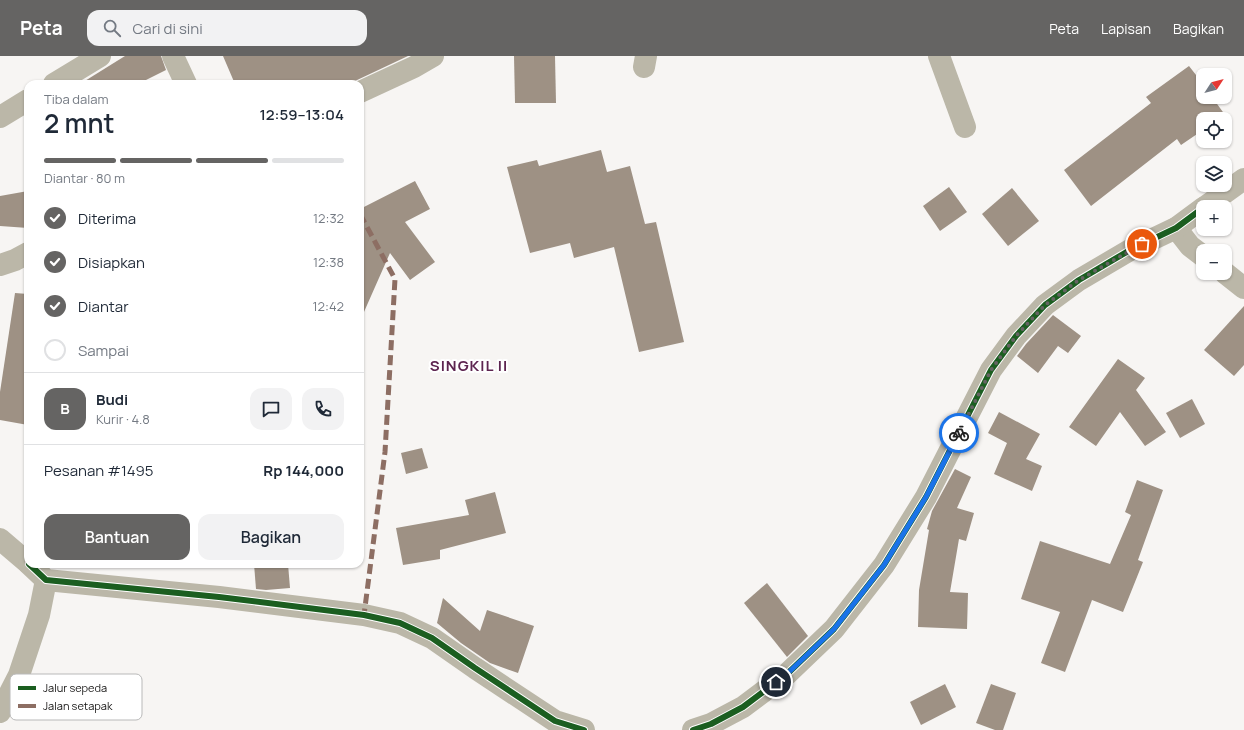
<!DOCTYPE html>
<html lang="id">
<meta charset="utf-8">
<style>
:root{--surface:#fff;--page:#f2f2f3;--text:#1f2937;--muted:#747a83;--line:#e0e1e3;--accent:#656463}
body{margin:0;font-family:Manrope,sans-serif;background:var(--page);color:var(--text);height:100vh;display:flex;flex-direction:column;font-size:15px;white-space:nowrap}
*{box-sizing:border-box;margin:0}
p{font-size:13px;color:var(--muted)}
.icon{flex:none;width:22px;height:22px;fill:none;stroke:currentColor;stroke-width:2;stroke-linecap:round;stroke-linejoin:round}
.map{position:relative;flex:1;overflow:hidden}
.details{position:absolute;left:24px;top:24px;width:340px;height:488px;display:flex;flex-direction:column;background:var(--surface);border-radius:12px;box-shadow:0 1px 3px #0004}
.details>*{flex:none}
.needle{width:26px;rotate:54deg}
.controls{position:absolute;left:1196px;top:12px;display:grid;gap:8px}
.controls a{display:grid;place-items:center;width:36px;height:36px;border-radius:8px;background:var(--surface);box-shadow:0 1px 3px #0004;font-size:20px}
.pin{position:absolute;display:grid;place-items:center;width:34px;height:34px;color:#fff;margin:-17px;border:2px solid #fff;border-radius:50%;box-shadow:0 1px 4px #0007}
.courier{position:absolute;display:grid;place-items:center;width:40px;height:40px;margin:-20px;border:3px solid #1a73e8;border-radius:50%;background:#fff;color:#222;box-shadow:0 1px 5px #0007}
.head em{font-style:normal;font-weight:600}
.head div{display:flex;flex-direction:column-reverse}
.head{display:flex;align-items:center;justify-content:space-between;height:68px;padding:0 20px}
h1{font-size:26px;font-weight:600;line-height:30px}
.bar{display:grid;grid-template-columns:repeat(4,1fr);gap:6px 4px;align-content:center;height:48px;padding:0 20px}
.bar i{height:5px;border-radius:3px;background:var(--line)}
.bar .active{background:var(--accent)}
.bar p{grid-column:span 4}
.line{display:flex;align-items:center;gap:10px;padding:0 20px;border-top:1px solid var(--line)}
.line div{flex:1}
.round{display:grid;place-items:center;flex:none;width:42px;height:42px;border-radius:12px;background:var(--page)}
ol{padding:0 20px;list-style:none}
li{display:flex;align-items:center;gap:12px;height:44px}
li p{margin-inline-start:auto}
li .icon{padding:4px;border-radius:50%;background:var(--accent);color:#fff;stroke-width:4}
li:last-child{color:var(--muted)}
li i{width:22px;height:22px;border:2px solid var(--line);border-radius:50%}
.cta{display:flex;gap:8px;margin-top:auto;padding:8px 20px}
.cta a{flex:1;height:46px;border-radius:12px;background:var(--accent);color:#fff;font-size:16px;font-weight:600;line-height:46px;text-align:center}
.cta a+a{background:var(--page);color:var(--text)}
header{display:flex;align-items:center;gap:24px;box-sizing:border-box;height:56px;padding:0 20px;background:var(--accent);color:#fff}
header strong{font-size:19px}
nav{display:flex;gap:22px;margin-inline-start:auto;font-size:14px}
.search{width:280px;height:36px;background:var(--page);display:flex;align-items:center;gap:10px;box-sizing:border-box;padding:0 14px;border-radius:12px;color:var(--muted);font-size:15px}
.map>svg:first-child{display:block}
</style>
<header>
<strong>Peta</strong>
<div class="search"><svg class="icon" aria-label="search" viewBox="0 0 24 24"><circle cx="10" cy="10" r="6"/><path d="M15 15l6 6"/></svg>Cari di sini</div>
<nav><a>Peta</a><a>Lapisan</a><a>Bagikan</a></nav>
</header>
<div class="map">
<svg width="1244" height="674" viewBox="0 0 1244 674">
<rect width="100%" height="100%" fill="#f7f5f3"/>
<g fill="#9e9184">
<path d="M125 0H161L166 14 138 28H80Z"/>
<path d="M223 0H408L355 25 351 28H235Z"/>
<path d="M514 0H555L556 47H515Z"/>
<path d="M1189 10 1203 28V41H1212L1228 63H1203V74L1181 89 1177 83 1091 150 1064 114 1151 47 1146 41Z"/>
<path d="M601 94 607 116 630 110 645 168 656 166 684 286 639 296 614 191 574 202 570 187 530 197 507 111 537 104 539 110Z"/>
<path d="M415 125 430 153 405 166 435 206 410 224 390 197 360 265V153Z"/>
<path d="M949 131 967 156 940 175 923 150Z"/>
<path d="M1012 132 1039 165 1008 190 982 158Z"/>
<path d="M28 135V172L0 170V140Z"/>
<path d="M15 237 28 238V369L0 364V336Z"/>
<path d="M1244 250V309L1234 320 1204 294Z"/>
<path d="M1053 259 1081 280 1068 297 1058 290 1038 317 1017 300 1026 288Z"/>
<path d="M1118 303 1145 322 1136 334 1166 376 1145 390 1120 356 1096 390 1069 371Z"/>
<path d="M1192 343 1205 368 1180 382 1166 357Z"/>
<path d="M999 356 1040 378 1026 403 1042 410 1032 435 994 418 1007 387 988 377Z"/>
<path d="M422 392 428 412 406 418 401 397Z"/>
<path d="M955 413 971 421 957 452 974 457 966 485 959 483 950 536 968 537 967 573 918 571 919 534 929 474 927 473 932 455Z"/>
<path d="M1137 424 1163 434 1138 504 1143 506 1123 556 1092 544 1065 616 1041 607 1060 556 1021 543 1040 485 1110 508 1131 459 1125 456Z"/>
<path d="M495 436 506 477 440 494V503L403 509 396 472 469 459 465 444Z"/>
<path d="M254 508H288L290 532 266 534 256 533Z"/>
<path d="M767 527 808 580 787 601 744 547Z"/>
<path d="M443 542 480 575 487 554 534 570 518 617 490 607 461 587 437 567Z"/>
<path d="M945 628 956 651 921 669 910 646Z"/>
<path d="M991 628 1016 637 1003 674H995L976 667Z"/>
</g>
<g fill="none" stroke-linecap="round" stroke-linejoin="round">
<g stroke="#bbb7a8" stroke-width="22">
<path d="M173 0 186 28"/>
<path d="M939 0 965 71"/>
<path d="M644 11 646 0"/>
<path d="M54 28 100 0"/>
<path d="M360 36 414 11 433 0"/>
<path d="M0 61 28 44"/>
<path d="M1205 151 1244 123"/>
<path d="M1176 172 1190 190 1203 200"/>
<path d="M0 209 15 204 28 197"/>
<path d="M1225 217 1244 232"/>
<path d="M0 483 28 507"/>
<path d="M29 508 46 524 219 541 364 559 400 567 432 582 475 612 555 665 584 674"/>
<path d="M0 656 19 619 39 559 46 524"/>
<path d="M693 674 711 668 743 651 787 618 834 573 884 509 926 441 991 314 1016 280 1045 249 1079 224 1130 194 1176 172 1203 152"/>
</g>
<path stroke="#8d6e63" stroke-width="5" stroke-dasharray="10 5" stroke-linecap="butt" d="M360 158 395 223 385 396 364 559"/>
<defs>
<g id="cycleway">
<path d="M29 508 46 524 219 541 364 559 400 567 432 582 475 612 555 665 584 674"/>
<path d="M693 674 711 668 743 651 787 618 834 573 884 509 926 441 991 314 1016 280 1045 249 1079 224 1130 194 1176 172 1203 152"/>
</g>
</defs>
<use href="#cycleway" stroke="#fff" stroke-width="8"/>
<use href="#cycleway" stroke="#1b5e20" stroke-width="6"/>
</g>
<g fill="none" stroke-linecap="round" stroke-linejoin="round">
<path stroke="#656463" stroke-width="4" stroke-dasharray="0 7.2" d="M959 377 991 314 1016 280 1045 249 1079 224 1142 188"/>
<path stroke="#1a73e8" stroke-width="5" d="M776 626 787 618 834 573 884 509 926 441 959 377"/>
</g>
<g text-anchor="middle" dominant-baseline="central" stroke-width="4" stroke-linejoin="round" paint-order="stroke">
<g font-size="15" font-weight="bold" letter-spacing="1" fill="#5d2550" stroke="#fff">
<text x="469" y="309">SINGKIL II</text>
</g>
</g>
<rect x="10" y="618" width="132" height="46" rx="6" fill="#fff" stroke="#b9b9b9" stroke-width="1"/>
<rect x="18" y="630" width="18" height="4" fill="#1b5e20"/>
<rect x="18" y="648" width="18" height="4" fill="#8d6e63"/>
<g font-size="11" fill="#171615">
<text x="43" y="636">Jalur sepeda</text>
<text x="43" y="654">Jalan setapak</text>
</g>
</svg>
<div class="controls">
<a><svg class="needle" viewBox="-14 -14 28 28"><path d="M0-13l5 13h-10z" fill="#e53935"/><path d="M0 13l5-13h-10z" fill="#747a83"/></svg></a>
<a><svg class="icon" aria-label="locate" viewBox="0 0 24 24"><circle cx="12" cy="12" r="6"/><path d="M12 2v4M12 18v4M2 12h4M18 12h4"/></svg></a>
<a><svg class="icon" aria-label="layers" viewBox="0 0 24 24"><path d="M12 4l9 5-9 5-9-5zM3 14l9 5 9-5"/></svg></a>
<a>+</a>
<a>−</a>
</div>
<div class="pin" style="left:1142px;top:188px;background:#ea580c"><svg class="icon" aria-label="bag" viewBox="0 0 24 24"><path d="M5 8h14l-1 12H6zM9 8a3 3 0 0 1 6 0"/></svg></div>
<div class="pin" style="left:776px;top:626px;background:#1f2937"><svg class="icon" aria-label="home" viewBox="0 0 24 24"><path d="M3 11l9-7 9 7M6 9v11h12V9"/></svg></div>
<div class="courier" style="left:959px;top:377px"><svg class="icon" aria-label="bike" viewBox="0 0 24 24"><circle cx="6" cy="16" r="4"/><circle cx="18" cy="16" r="4"/><path d="M6 16l4-8h5l3 8M10 8l3 8H6M13 5h3"/></svg></div>
<section class="details">
<div class="head"><div><h1>2 mnt</h1><p>Tiba dalam</p></div><em>12:59–13:04</em></div>
<div class="bar"><i class="active"></i><i class="active"></i><i class="active"></i><i></i><p>Diantar · 80 m</p></div>
<ol>
<li><svg class="icon" aria-label="check" viewBox="0 0 24 24"><path d="M5 12l5 5 9-10"/></svg>Diterima<p>12:32</p></li>
<li><svg class="icon" aria-label="check" viewBox="0 0 24 24"><path d="M5 12l5 5 9-10"/></svg>Disiapkan<p>12:38</p></li>
<li><svg class="icon" aria-label="check" viewBox="0 0 24 24"><path d="M5 12l5 5 9-10"/></svg>Diantar<p>12:42</p></li>
<li><i></i>Sampai</li>
</ol>
<div class="line" style="height:72px"><b class="round" style="background:var(--accent);color:#fff">B</b><div><b>Budi</b><p>Kurir · 4.8</p></div><a class="round"><svg class="icon" aria-label="chat" viewBox="0 0 24 24"><path d="M4 5h16v11H9l-5 4z"/></svg></a><a class="round"><svg class="icon" aria-label="phone" viewBox="0 0 24 24"><path d="M5 4h4l2 5-3 2q2 4 5 5l2-3 5 2v4C11 20 4 13 5 4z"/></svg></a></div>
<div class="line" style="height:52px"><div>Pesanan #1495</div><b>Rp 144,000</b></div>
<div class="cta"><a>Bantuan</a><a>Bagikan</a></div>
</section>
</div>
